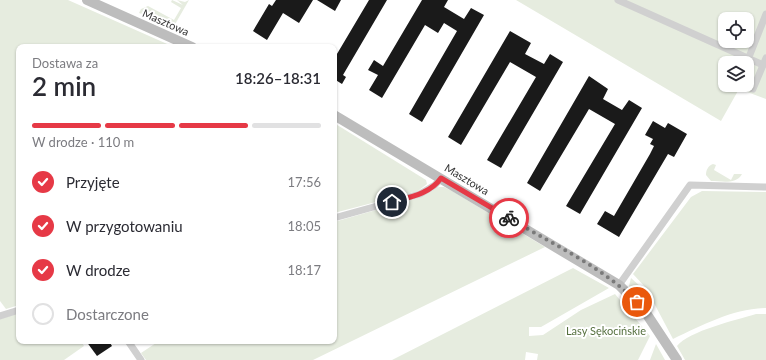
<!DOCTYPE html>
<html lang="pl">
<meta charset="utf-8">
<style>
:root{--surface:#fff;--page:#f7f7f7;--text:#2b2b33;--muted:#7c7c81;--line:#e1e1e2;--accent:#e63946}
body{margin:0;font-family:Lato,sans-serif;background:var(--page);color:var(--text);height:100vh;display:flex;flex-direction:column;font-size:15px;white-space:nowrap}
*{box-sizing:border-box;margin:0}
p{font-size:13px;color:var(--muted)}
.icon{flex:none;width:22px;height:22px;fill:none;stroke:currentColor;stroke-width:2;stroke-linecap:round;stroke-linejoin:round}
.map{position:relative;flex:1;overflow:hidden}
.side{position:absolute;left:16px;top:44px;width:321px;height:300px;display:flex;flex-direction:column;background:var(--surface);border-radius:8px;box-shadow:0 1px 3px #0004}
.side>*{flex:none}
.fabs{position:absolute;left:718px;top:12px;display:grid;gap:8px}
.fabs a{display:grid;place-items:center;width:36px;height:36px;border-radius:8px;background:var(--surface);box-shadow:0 1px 3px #0004;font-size:20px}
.pin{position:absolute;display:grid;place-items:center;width:34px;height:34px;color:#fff;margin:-17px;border:2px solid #fff;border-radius:50%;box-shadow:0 1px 4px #0007}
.courier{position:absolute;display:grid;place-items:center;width:40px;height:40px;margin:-20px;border:3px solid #e63946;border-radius:50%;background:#fff;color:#222;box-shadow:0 1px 5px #0007}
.overview em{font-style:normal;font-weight:600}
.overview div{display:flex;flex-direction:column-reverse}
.overview{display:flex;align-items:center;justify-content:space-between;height:68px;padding:0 16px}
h1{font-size:26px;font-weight:600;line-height:30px}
.bar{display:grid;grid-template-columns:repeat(4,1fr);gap:6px 4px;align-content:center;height:48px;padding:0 16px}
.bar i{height:5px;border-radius:3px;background:var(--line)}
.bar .on{background:var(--accent)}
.bar p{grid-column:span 4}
ol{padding:0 16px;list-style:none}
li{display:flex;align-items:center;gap:12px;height:44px}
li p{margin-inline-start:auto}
li .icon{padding:4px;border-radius:50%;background:var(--accent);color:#fff;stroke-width:4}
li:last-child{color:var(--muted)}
li i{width:22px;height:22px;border:2px solid var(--line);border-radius:50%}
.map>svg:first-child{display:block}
</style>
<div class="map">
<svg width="766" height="360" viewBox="0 0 766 360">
<rect width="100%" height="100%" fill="#fff"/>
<g fill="#e6ecdf" fill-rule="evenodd">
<path d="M0 0H68L174 47H19V305L6 309 0 301Z"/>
<path d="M172 0 183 5 177 0 185 2 189 0 174 26 139 13 141 9 148 6 174 20 181 8 171 2Z"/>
<path d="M516 0H766V99L739 89 721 121ZM725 19H747V41H725ZM725 63H747V85H725Z"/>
<path d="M334 123 426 180 427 184 418 191 334 213Z"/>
<path d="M713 164 716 165 714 170 731 180 734 174H742C736 185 721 181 711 181L706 175C706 170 708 166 713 164Z"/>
<path d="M439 187H444L452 191 545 247 313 360H146L141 353 159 341H334V222L418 198Z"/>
<path d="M702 191 766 192V308C732 309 703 325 673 339L646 288 633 274 691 197Z"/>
<path d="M573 268 609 288 541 327H529V336L543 335 581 310 615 294 650 336 638 360H537L538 354 526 352 525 360H392Z"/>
<path d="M631 278 641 287 653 312 629 286Z"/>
<path d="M19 313V341H81L84 346 64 360H0V319Z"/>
<path d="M756 314H766V360H685L677 346C689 331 736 320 756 314Z"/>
<path d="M656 344 665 360H650Z"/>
</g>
<g fill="#1a1a1a">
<path d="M276 0H313L299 23 283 13 267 40 253 31 269 4 272 6Z"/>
<path d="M317 0H341L335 11Z"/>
<path d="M369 0H387L343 75 346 77 342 84 334 79V59Z"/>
<path d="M422 0H448L444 7 464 19 471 8 484 15 422 122 409 114 457 31 444 23 438 33 425 25 382 98 369 90 378 75 368 70 374 60 383 66Z"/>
<path d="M510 31 531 43 525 54 544 64 550 54 563 62 501 168 487 160 536 77 510 62 461 145 448 137Z"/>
<path d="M589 76 608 89 603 99 622 110 629 100 642 108 580 214 566 206 615 124 589 109 540 191 527 183Z"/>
<path d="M653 121 665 128 668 123 687 134 674 157 668 154 619 237 597 224 605 211 614 216 650 154 654 146 650 144 653 139 645 135Z"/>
<path d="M86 341H109L112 346 97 356Z"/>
</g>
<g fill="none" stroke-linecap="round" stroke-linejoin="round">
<g stroke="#d0d0d0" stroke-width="7">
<path d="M618 0 763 65"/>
<path d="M747 62 766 14"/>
<path d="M744 85 753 89 766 58"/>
<path d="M334 218 420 194 435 185 441 178"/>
<path d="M619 285 690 185 766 187"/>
<path d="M0 316 19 310"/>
<path d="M128 341 141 360"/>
</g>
<g stroke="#bdbdbd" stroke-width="10">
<path d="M87 0 192 47"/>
<path d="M334 115 619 285 644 310 677 360"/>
</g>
</g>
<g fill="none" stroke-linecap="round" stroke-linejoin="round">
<path stroke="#7a7a7a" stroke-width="4" stroke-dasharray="0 7.2" d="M509 218C552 244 601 266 637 302"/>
<path stroke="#e63946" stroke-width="5" d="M392 202C410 197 430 194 441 178L509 218"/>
</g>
<g text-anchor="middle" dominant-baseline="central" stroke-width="4" stroke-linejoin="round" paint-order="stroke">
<g font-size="11" fill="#333" stroke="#fff">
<text transform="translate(166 22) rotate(24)">Masztowa</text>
<text transform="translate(467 179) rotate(31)">Masztowa</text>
</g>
<g font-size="11" fill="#56703f" stroke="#fff">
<text x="606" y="330">Lasy Sękocińskie</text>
</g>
</g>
</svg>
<div class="fabs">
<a><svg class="icon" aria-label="locate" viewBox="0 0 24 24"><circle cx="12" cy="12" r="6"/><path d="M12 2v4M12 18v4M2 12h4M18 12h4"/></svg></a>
<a><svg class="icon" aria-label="layers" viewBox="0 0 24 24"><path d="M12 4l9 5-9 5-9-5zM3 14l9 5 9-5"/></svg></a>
</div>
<div class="pin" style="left:637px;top:302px;background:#ea580c"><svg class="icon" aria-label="bag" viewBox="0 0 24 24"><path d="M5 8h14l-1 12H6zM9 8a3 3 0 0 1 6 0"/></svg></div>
<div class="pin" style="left:392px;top:202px;background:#1f2937"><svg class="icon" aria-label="home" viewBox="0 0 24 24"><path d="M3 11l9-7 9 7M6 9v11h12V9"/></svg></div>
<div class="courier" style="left:509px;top:218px"><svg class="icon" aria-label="bike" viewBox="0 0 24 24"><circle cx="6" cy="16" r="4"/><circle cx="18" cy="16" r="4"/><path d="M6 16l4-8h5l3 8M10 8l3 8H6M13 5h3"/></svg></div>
<section class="side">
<div class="overview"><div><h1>2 min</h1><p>Dostawa za</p></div><em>18:26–18:31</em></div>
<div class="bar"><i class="on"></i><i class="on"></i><i class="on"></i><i></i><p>W drodze · 110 m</p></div>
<ol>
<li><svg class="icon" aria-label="check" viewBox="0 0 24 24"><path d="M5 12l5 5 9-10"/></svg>Przyjęte<p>17:56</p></li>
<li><svg class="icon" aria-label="check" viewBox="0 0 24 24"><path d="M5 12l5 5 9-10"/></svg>W przygotowaniu<p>18:05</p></li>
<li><svg class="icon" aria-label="check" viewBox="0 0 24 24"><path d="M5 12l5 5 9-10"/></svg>W drodze<p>18:17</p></li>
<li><i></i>Dostarczone</li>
</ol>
</section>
</div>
